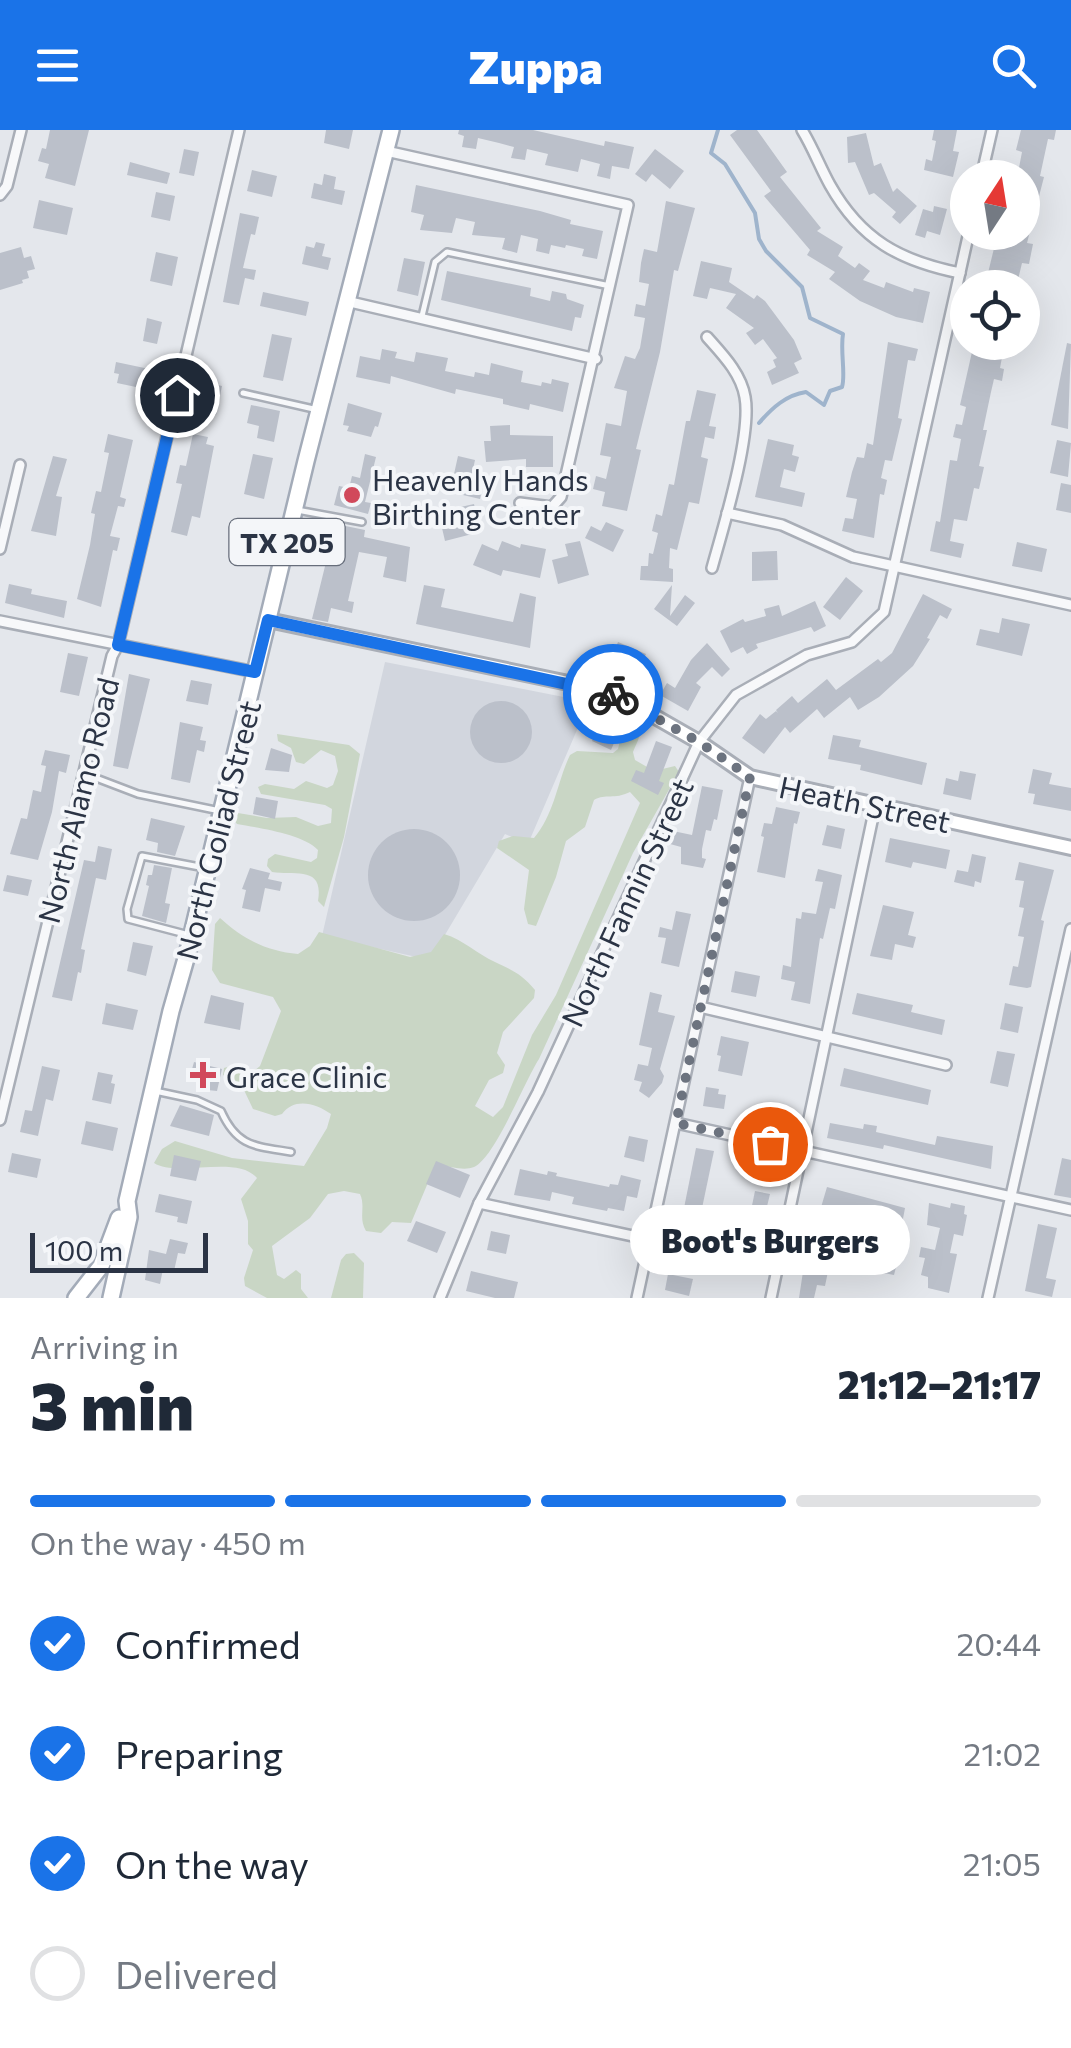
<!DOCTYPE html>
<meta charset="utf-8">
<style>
:root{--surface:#fff;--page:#f2f2f3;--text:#1f2937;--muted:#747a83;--line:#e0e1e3;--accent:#1a73e8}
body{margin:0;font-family:Commissioner,sans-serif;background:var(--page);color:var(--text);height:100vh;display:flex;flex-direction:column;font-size:38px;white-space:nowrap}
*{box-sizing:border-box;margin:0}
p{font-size:32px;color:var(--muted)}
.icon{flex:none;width:55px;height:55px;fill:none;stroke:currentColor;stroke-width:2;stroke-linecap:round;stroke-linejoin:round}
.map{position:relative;height:1168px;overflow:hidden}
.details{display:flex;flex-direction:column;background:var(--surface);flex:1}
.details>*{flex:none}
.needle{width:65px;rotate:12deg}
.controls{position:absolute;left:950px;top:30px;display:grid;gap:20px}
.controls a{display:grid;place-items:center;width:90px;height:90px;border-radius:50%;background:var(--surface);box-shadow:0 10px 40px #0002;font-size:50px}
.scale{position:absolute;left:30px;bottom:25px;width:178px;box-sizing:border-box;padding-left:10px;border:5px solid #2b3445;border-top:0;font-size:28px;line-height:35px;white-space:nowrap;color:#2b3445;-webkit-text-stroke:8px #f4f6f9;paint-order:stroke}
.pin{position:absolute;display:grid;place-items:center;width:85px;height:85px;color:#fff;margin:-42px;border:5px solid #fff;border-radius:50%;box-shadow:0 2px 10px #0007}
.courier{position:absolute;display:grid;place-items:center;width:100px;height:100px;margin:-50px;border:8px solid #1a73e8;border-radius:50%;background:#fff;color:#222;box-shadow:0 2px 12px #0007}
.bubble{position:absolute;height:70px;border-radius:35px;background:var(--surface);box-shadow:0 10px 40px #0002;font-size:32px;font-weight:800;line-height:70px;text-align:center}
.summary em{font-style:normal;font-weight:800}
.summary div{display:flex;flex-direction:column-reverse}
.summary{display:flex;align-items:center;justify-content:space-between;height:170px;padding:0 30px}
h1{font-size:65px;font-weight:800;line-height:75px}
.bar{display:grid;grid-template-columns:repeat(4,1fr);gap:15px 10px;align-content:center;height:120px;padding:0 30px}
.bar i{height:12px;border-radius:8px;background:var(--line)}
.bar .current{background:var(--accent)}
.bar p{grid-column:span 4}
ol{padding:0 30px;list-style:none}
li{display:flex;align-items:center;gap:30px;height:110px}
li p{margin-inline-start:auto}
li .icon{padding:10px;border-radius:50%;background:var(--accent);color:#fff;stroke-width:4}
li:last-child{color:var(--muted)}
li i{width:55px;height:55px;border:5px solid var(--line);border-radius:50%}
header{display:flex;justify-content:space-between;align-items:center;height:130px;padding:0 30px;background:var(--accent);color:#fff;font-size:45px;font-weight:800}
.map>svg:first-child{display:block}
</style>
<header><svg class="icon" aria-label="menu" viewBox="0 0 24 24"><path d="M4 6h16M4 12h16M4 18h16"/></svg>Zuppa<svg class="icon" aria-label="search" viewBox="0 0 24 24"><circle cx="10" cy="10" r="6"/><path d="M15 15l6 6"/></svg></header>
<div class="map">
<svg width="1071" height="1168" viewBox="0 0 1071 1168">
<rect width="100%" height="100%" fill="#e4e7ec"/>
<path fill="#d2d6de" d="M385 532 589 572 528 714 505 704 430 830 322 806Z"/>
<g fill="#c9d6c5">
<path d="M621 576C649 590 643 599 633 622L635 630 654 641 675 636 679 642 633 723 539 929C524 952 495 1028 474 1037 461 1042 448 1034 435 1036L411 1093 392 1092 381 1103 366 1101C358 1088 366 1077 360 1064L344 1061 328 1064 310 1088 272 1116 277 1145 284 1149 296 1140 301 1144V1159L308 1168H267L245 1156 244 1148 253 1120 248 1114V1091L241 1069 257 1048C237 1024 177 1048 154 1033L162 1019 175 1011 232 1028 304 1036 327 998 331 984C316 973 294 967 282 984L275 986 253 979 243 958 223 945 224 938 231 936 254 941 260 936 281 881 273 867 220 853 212 840 215 794 220 788C243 809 266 821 298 824L310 816 319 802 410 827 431 822 444 804C464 810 477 824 495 832 512 840 522 844 535 860L534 868 503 902 497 923 505 935 503 943 489 950 475 976 493 987 503 977 532 905 556 865 640 673 630 662C614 670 606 663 594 670L585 697 566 711 556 747 536 796 528 794 524 779 529 740 497 718 499 711 513 706 534 708C555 683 557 652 570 625L577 621 613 623 618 619 623 597 614 584 613 577Z"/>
<path d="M277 604 349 615 360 624 344 707 324 777 318 771C324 735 295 746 272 742L267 736 268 729 275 724 311 732 317 728 318 720C303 704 259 698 237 694L232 688 238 683 267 688 296 687 318 696 331 693 332 679 325 675 261 664 258 657 265 654 294 659 306 651 327 658 333 655 338 641 335 626 321 620 304 634 296 632 291 618 278 611Z"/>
<path d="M354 1123 364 1133 363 1168H331L341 1130 346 1124Z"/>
</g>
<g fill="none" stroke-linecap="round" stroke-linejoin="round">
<path stroke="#9fb4cc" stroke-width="4" d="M718 0 711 23 725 34 755 83 759 109 766 121 802 157 810 188 843 204C840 221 846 245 842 257L830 261 824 275 806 262C786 265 772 278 759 293"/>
</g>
<g fill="#bbc0ca">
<path d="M50 0H89L75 56 45 48 49 34 38 31 42 18 46 19Z"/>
<path d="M326 0H353L349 19 324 13Z"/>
<path d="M459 0H533L604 16 605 11 634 17 629 39 612 36 610 49 597 46 600 34 581 29 578 42 545 35 548 24 527 19 525 30 511 28 514 17 499 13 478 8 476 19 462 17 464 6 458 4Z"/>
<path d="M737 0H757L787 42 780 47 821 98 817 101 843 117 838 126 855 138 859 133 870 141 863 150 884 158 886 152 913 162 914 158 930 162 923 193 896 187 860 171 829 149 835 142 807 125 810 120 764 66 771 61 730 5Z"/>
<path d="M934 0H957L953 21 959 22 953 47 924 40 926 29 932 31 936 11 932 10Z"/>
<path d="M1021 0H1056L1054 10 1048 9 1040 46 1044 47 1027 113 1033 114 1029 134 1022 133 1016 158H992L994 149 987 147 998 102H1022V48H1017L1022 22 1016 20Z"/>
<path d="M866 3 874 36 881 33 893 62 897 58 917 76 900 94 892 87 896 82 874 63 869 65 855 32 848 33 847 7Z"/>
<path d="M184 19 199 22 194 46 179 43Z"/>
<path d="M655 19 684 41 670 59 652 44 646 52 635 44Z"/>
<path d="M130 32 170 43 167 54 127 45Z"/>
<path d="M252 40 277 46 272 67 247 61Z"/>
<path d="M324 44 336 47 334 59 345 61 342 75 311 68 314 53 322 55Z"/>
<path d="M416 55 540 81 571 90 570 94 603 101 597 129 582 126 584 119 566 115 565 118 551 115 549 124 536 121 538 109 521 105 517 123 502 119 505 108 472 105 475 92 456 88 452 103 420 100 424 85 411 82Z"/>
<path d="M156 62 175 66 170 91 151 87Z"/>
<path d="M39 70 73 78 67 105 33 98Z"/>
<path d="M666 71 695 78 678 141 674 140 660 222 636 319 641 320 627 381 602 376 605 362 593 359 596 346 606 349 611 327 600 325 606 293 621 296 627 261 614 258 625 226 635 229 640 218 645 188 634 186 636 174 645 176 649 154 639 152 641 133 644 119 657 122Z"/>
<path d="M934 76 947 79 940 105 927 101 925 108 915 105 923 79 933 82Z"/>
<path d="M240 83 259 87 255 105 251 104 243 138 256 140 254 150 245 148 239 175 223 172Z"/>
<path d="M316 112 325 114 322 126 331 128 328 140 302 134 306 116 314 118Z"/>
<path d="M21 117 24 128 31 126 35 139 27 141 29 148 22 150 23 153 0 160V123Z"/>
<path d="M156 122 178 127 172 156 150 151Z"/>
<path d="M404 128 425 132 418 166 397 161Z"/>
<path d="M701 131 732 138 729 152 754 169 757 165 765 171 794 210 802 229 794 233 799 243 772 255 767 242 776 237 773 230 777 228 763 209 755 215 746 203 754 198 726 178 736 164 710 158 707 169 693 166Z"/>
<path d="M447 141 531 158 530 166 550 171 552 161 566 164 567 169 584 175 581 188 575 187 572 201 441 170Z"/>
<path d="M263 162 309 172 306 186 260 176Z"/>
<path d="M147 188 162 192 157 214 143 211Z"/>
<path d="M272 204 292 208 283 251 263 247Z"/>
<path d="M888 212 918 219 915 231 908 230 898 288 902 289 892 331 885 330 881 348 887 350 884 365 880 364 874 408 842 401 845 388 853 389 857 369 846 367 852 342 857 327 864 328 867 313 873 315Z"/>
<path d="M984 212H1005L1000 238 1004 239 1002 251 994 249 991 262 983 300H987L979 336 984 337 979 359 974 358 967 391 954 389 950 411 964 414 961 428 930 421 936 391 940 392 950 330 957 331 961 309 953 307 956 294 962 295 966 277 960 275 974 213Z"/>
<path d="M1067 213 1071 214 1068 299 1051 295Z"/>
<path d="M382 219 397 222 395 228 414 232 416 222 448 228 445 241 474 247 475 242 489 245 491 233 523 241 521 252 541 256 542 252 551 254 552 249 569 253 563 282 530 274 529 280 503 274V269L456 259 455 264 391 246 390 254 356 247 360 226 380 230Z"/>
<path d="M116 232 154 240 150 260 117 253 119 244 114 243Z"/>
<path d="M204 252 222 256 216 285 198 281Z"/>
<path d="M697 260 716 264 709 296 716 297 714 309 705 307 701 327 708 329 699 374 689 372 677 420 670 418 669 438 673 439V452L640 450 641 436H648L649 423 653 424 658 403 652 401 656 384 662 386 669 354 674 355 686 291H690Z"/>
<path d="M348 273 382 283 378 297 375 296 371 307 347 301 349 296 343 295Z"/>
<path d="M251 275 280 281 274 312 257 308 259 296 247 293Z"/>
<path d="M510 295V305L553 306V337H526V329L486 332 484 311H491L490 296Z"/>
<path d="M108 304 133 310 120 367 126 369 124 377 118 376 110 406 120 408 117 421 113 420 101 477 77 469 90 415 95 384 91 383 96 361 101 362 109 323 104 322Z"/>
<path d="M193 304 208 307 206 314 214 316 200 388 192 386 187 406 171 402 182 354 176 353 180 335 186 336Z"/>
<path d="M768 309 794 315 792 325 799 327 795 342 784 339 780 357 805 363 802 377 755 367Z"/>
<path d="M1057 310 1071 313 1068 347 1050 343Z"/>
<path d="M253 324 273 328 264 369 244 364Z"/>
<path d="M365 324 376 327 365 372 371 373 368 384 334 375 339 356 349 358 352 346 360 348Z"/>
<path d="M53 326 67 329 56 366 62 367 56 406 31 401Z"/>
<path d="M458 326 475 330 470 353 483 356 480 369 450 362Z"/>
<path d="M1061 353 1071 355V383L1056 380Z"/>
<path d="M474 374 480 402 445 411 442 398 451 396 447 380Z"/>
<path d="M606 392 624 400 613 422 585 408 591 396 601 401Z"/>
<path d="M331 393 365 400 364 407 410 417 406 452 383 447 387 427 359 422 348 471 354 472 352 483 331 478 328 492 312 489 330 416 326 415Z"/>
<path d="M502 411 520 418 521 414 546 419 540 448 503 440 501 446 473 435 482 414 498 421Z"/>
<path d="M580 411 589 445 558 454 552 430 568 426 565 414Z"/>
<path d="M1017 412 1047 419 1042 442 1012 436Z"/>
<path d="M777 421 778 450 752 451V422Z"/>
<path d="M846 447 863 461 840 490 823 477Z"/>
<path d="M9 454 32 459 31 464 67 471 64 488 5 473Z"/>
<path d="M424 455 445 459 441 477 513 492 520 463 536 467 530 518 416 494Z"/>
<path d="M672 455 670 486 685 465 695 473 677 496 654 479Z"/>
<path d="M923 464 952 479 947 489 940 485 927 508 930 509 913 536 879 567 858 580 850 567 824 588 817 579 790 603 785 597 764 624 742 608 760 584 766 589 776 581 778 583 776 580 792 566 798 573 827 549 836 560 878 529 881 532 892 523Z"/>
<path d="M815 471 826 496 814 502 811 497 756 514 758 518 747 524 743 517 731 523 720 501 743 489 745 492 766 486 764 479 779 475 782 486Z"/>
<path d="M1002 488 1030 494 1022 526 976 515 980 499 999 503Z"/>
<path d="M618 512 646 524 637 543 610 531Z"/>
<path d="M707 513 730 539 722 547 712 537 696 553 701 557 688 581 660 565 667 553 675 558 691 530Z"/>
<path d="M68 523 88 527 79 566 60 562Z"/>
<path d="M129 544 150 549 128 639 113 636Z"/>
<path d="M191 550 212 554 208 575 186 571Z"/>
<circle cx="501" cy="602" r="31"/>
<path d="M598 590 620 599 611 620 592 611 594 607 591 606Z"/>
<path d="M180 592 203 597 200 610 206 611 204 622 197 620 190 653 171 649Z"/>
<path d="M833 605 861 610 859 617 927 633 922 655 860 640 861 635 828 629Z"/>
<path d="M656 611 672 617 659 651 664 653 658 665 631 651 636 640 644 643Z"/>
<path d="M271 618 292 625 289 642 265 640Z"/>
<path d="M45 620 70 625 66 643 59 641 52 682 38 730 10 724 21 688 27 689 33 660 41 662 46 636 41 635Z"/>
<path d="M1033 639 1052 643 1049 654 1071 658V681L1033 674 1035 664 1028 663Z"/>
<path d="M960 641 976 644 971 670 943 664 946 648 958 651Z"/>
<path d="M702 656 723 660 717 690 714 689 711 701 706 700 702 719V728L706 729 703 738 681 734V717L670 714 673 701 692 705Z"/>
<path d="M256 667 278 671 275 689 253 684Z"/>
<path d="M776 677 800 682 797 694 794 693 785 748 757 742 764 707 761 706 764 693 772 694Z"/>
<path d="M151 688 185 696 175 726 157 722 158 713 146 710Z"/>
<path d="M827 695 845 699 841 719 822 715Z"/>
<circle cx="414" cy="745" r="46"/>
<path d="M890 708 950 720 946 739 913 732 911 738 885 732Z"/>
<path d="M98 716 112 719 106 750 96 748 81 819 85 820 81 843 78 842 72 871 52 867 84 730 95 732Z"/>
<path d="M972 724 986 727 981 753 975 751 974 757 954 752 957 740 968 742Z"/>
<path d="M1019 732 1054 740 1041 790 1044 791 1031 857 1027 858 1009 855 1013 836 1018 837 1024 807 1018 806 1024 778 1019 777 1024 751 1015 750Z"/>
<path d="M154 735 172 738 165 773 170 774 166 793 142 786 149 756 146 755 148 745H152Z"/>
<path d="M250 738 270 743 268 749 282 752 280 761 265 758 260 782 242 778 246 760 242 759Z"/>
<path d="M818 739 842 745 835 779 830 778 823 809 820 808 810 874 791 870 795 852 781 849 783 835 791 837 796 788 801 789 802 782 816 784 823 752 815 751Z"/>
<path d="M7 745 32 750 28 766 3 761Z"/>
<path d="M883 775 914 782 908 805 916 807 913 818 895 814 892 830 870 826Z"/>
<path d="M676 781 691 784 679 837 661 833 666 808 658 807 660 797 672 800Z"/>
<path d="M133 812 153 816 146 846 127 841Z"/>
<path d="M735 841 760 846 756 867 731 862Z"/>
<path d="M650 862 662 865 658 882 675 886 660 939 664 946 662 953 649 968 639 961 642 952 634 950 638 934 648 936 652 918 639 915Z"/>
<path d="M857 863 913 875 911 882 945 890 942 905 852 884Z"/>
<path d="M211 865 244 873 240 900 204 893Z"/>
<path d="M106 873 138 880 133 900 102 894Z"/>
<path d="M1005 873 1023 877 1018 903 1000 899Z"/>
<path d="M721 906 749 912 742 946 718 941 721 926 717 925Z"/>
<path d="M997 921 1015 924 1008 957 990 953Z"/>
<path d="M194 932 222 939 217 961 198 959 200 952 189 950Z"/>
<path d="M42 936 60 940 53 971 46 969 38 1006 20 1002 25 980 32 981Z"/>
<path d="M844 938 931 960 928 975 840 956Z"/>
<path d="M98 942 113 945 111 953 115 954 111 974 92 970Z"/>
<path d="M706 957 719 959 718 964 726 965 724 979 703 976Z"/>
<path d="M180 975 214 985 209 1006 170 996Z"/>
<path d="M86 991 118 998 113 1021 81 1014Z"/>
<path d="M830 993 863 999 864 994 877 996 876 1002 935 1015 937 1006 993 1016 991 1039 884 1015 883 1019 827 1008Z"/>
<path d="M629 1006 648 1010 644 1032 624 1027Z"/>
<path d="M696 1018 714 1021 697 1102 680 1098Z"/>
<path d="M12 1023 41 1029 37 1048 8 1042Z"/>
<path d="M174 1025 201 1031 196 1051 170 1046Z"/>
<path d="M1062 1028 1071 1030V1068L1054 1065Z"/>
<path d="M436 1031 470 1045 460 1068 426 1054Z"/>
<path d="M520 1039 547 1045 548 1041 557 1043 556 1046 609 1057 610 1054 618 1055 621 1045 641 1050 637 1068 627 1066 624 1081 608 1078 607 1081 572 1074 574 1067 552 1062 550 1071 514 1065Z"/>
<path d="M827 1057 905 1078 902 1094 845 1081 841 1103 846 1104 841 1129 831 1127 825 1156 817 1155 814 1168H799L804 1135Z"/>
<path d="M755 1061 770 1064 763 1093 749 1090Z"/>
<path d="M159 1064 192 1071 187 1094 177 1092 178 1087 155 1082Z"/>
<path d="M929 1073 950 1078 951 1073 965 1076 964 1084 967 1085 963 1106 954 1104 950 1123 957 1124 949 1163 928 1158V1147L921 1145 925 1128 919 1127 921 1117 935 1120 940 1098 927 1095Z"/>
<path d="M416 1091 446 1102 437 1123 407 1111Z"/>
<path d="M1038 1094 1057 1098 1046 1148 1056 1150 1052 1167 1025 1161Z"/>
<path d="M491 1101 510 1105 506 1124 487 1120Z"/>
<path d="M170 1109 188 1113 185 1124 178 1123 174 1141 163 1139 160 1154 145 1150 149 1120 166 1124Z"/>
<path d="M870 1127 897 1133 894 1145 868 1140Z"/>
<path d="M471 1141 518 1152 514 1168H495L466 1161Z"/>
<path d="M668 1144 693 1149 689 1166 665 1160Z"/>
</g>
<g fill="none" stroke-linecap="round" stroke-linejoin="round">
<defs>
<g id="lane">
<path d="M422 186 435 132 447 122 610 156"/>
<path d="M243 263 318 280"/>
<path d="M297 380 362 392"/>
<path d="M83 643 138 664 220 681"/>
<path d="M189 805 128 789 127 779 142 726 205 738"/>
<path d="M155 961 197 970 221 981C237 1017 255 1016 291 1022"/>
</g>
<g id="street">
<path d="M802 0C813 18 820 37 830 55 861 110 900 131 960 143"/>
<path d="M386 21 628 75 561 367 552 377 520 373"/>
<path d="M981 48 992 0"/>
<path d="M0 65 7 56 21 0"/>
<path d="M346 171 596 229"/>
<path d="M707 207C722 224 741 243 745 267 752 305 723 398 712 438"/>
<path d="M727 383 782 395 853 427 1071 475"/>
<path d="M0 419 20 335"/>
<path d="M0 491 255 542"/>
<path d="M700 877 946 935"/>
<path d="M0 990 112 526 118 515 239 0"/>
<path d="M676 993 1071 1080"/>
<path d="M479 1073 777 1137"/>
<path d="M440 1168 479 1073 538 962 699 612 736 565 807 525 852 512 884 482 969 102"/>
<path d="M637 1168 750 647"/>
<path d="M771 1168 875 677"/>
<path d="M988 1168 1071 799"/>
</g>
<path id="secondary" d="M268 490 597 559 624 569 699 612 750 647 1071 718"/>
<g id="primary">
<path d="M76 1168 101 1136 119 1088"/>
<path d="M111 1168 129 1087 127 1071 171 881 187 825 306 331 391 0"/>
</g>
</defs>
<use href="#lane" stroke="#a9aeb7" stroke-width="10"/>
<use href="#street" stroke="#a9aeb7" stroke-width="14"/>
<use href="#secondary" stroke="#a9aeb7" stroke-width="18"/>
<use href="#primary" stroke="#a3abb8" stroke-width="20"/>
<use href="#lane" stroke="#f7f8fa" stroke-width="5"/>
<use href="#street" stroke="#f7f8fa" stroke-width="9"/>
<use href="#secondary" stroke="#fff" stroke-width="12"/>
<use href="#primary" stroke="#fff" stroke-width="15"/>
</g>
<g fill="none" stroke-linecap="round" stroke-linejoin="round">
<path stroke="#6c737f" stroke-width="10" stroke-dasharray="0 18" d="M613 564 699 612 750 647 676 993 770 1014"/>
<path stroke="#1a73e8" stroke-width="12" d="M177 265 118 515 255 542 268 490 613 564"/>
</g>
<g fill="#d1495b" stroke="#f4f6f9" stroke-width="4">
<circle cx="352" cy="365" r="10"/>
<path d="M198 930h10v10h10v10h-10v10h-10v-10h-10v-10h10z"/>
</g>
<g text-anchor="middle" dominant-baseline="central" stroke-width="8" stroke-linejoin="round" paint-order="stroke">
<rect fill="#f4f6f9" stroke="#676e7b" stroke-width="2.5" x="229.5" y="389" width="115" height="46" rx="8"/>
<g font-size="28" font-weight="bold" fill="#2b3445">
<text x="287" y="412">TX 205</text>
</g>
<g font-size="30" fill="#2b3445" stroke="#f4f6f9" text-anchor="start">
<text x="372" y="348">Heavenly Hands<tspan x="372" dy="34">Birthing Center</tspan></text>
<text x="226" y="945">Grace Clinic</text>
</g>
<g font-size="30" fill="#2b3445" stroke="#f4f6f9">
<text transform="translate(77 670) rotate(-76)">North Alamo Road</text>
<text transform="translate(865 673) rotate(12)">Heath Street</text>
<text transform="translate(217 700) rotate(-76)">North Goliad Street</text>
<text transform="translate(626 772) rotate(-65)">North Fannin Street</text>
</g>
</g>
</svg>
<div class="controls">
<a><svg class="needle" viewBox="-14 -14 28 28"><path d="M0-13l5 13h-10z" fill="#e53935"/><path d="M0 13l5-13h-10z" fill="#747a83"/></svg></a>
<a><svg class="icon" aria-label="locate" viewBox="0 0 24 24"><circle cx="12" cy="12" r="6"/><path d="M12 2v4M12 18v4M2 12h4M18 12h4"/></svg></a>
</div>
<div class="scale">100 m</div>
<div class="pin" style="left:770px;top:1014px;background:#ea580c"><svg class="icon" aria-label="bag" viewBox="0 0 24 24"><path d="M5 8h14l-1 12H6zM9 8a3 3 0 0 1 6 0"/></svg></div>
<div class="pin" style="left:177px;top:265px;background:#1f2937"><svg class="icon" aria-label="home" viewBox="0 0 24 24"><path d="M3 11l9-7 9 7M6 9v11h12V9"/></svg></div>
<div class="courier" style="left:613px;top:564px"><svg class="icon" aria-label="bike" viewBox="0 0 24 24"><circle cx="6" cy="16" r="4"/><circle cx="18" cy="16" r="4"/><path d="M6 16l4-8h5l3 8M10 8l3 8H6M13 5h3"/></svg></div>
<div class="bubble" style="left:630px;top:1075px;width:280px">Boot's Burgers</div>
</div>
<section class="details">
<div class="summary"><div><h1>3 min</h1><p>Arriving in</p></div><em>21:12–21:17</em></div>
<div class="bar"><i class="current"></i><i class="current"></i><i class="current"></i><i></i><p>On the way · 450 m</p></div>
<ol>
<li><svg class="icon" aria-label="check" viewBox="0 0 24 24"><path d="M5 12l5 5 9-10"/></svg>Confirmed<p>20:44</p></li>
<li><svg class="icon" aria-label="check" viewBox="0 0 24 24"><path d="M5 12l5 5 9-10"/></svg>Preparing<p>21:02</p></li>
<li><svg class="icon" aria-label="check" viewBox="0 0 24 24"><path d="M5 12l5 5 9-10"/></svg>On the way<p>21:05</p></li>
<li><i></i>Delivered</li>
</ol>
</section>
